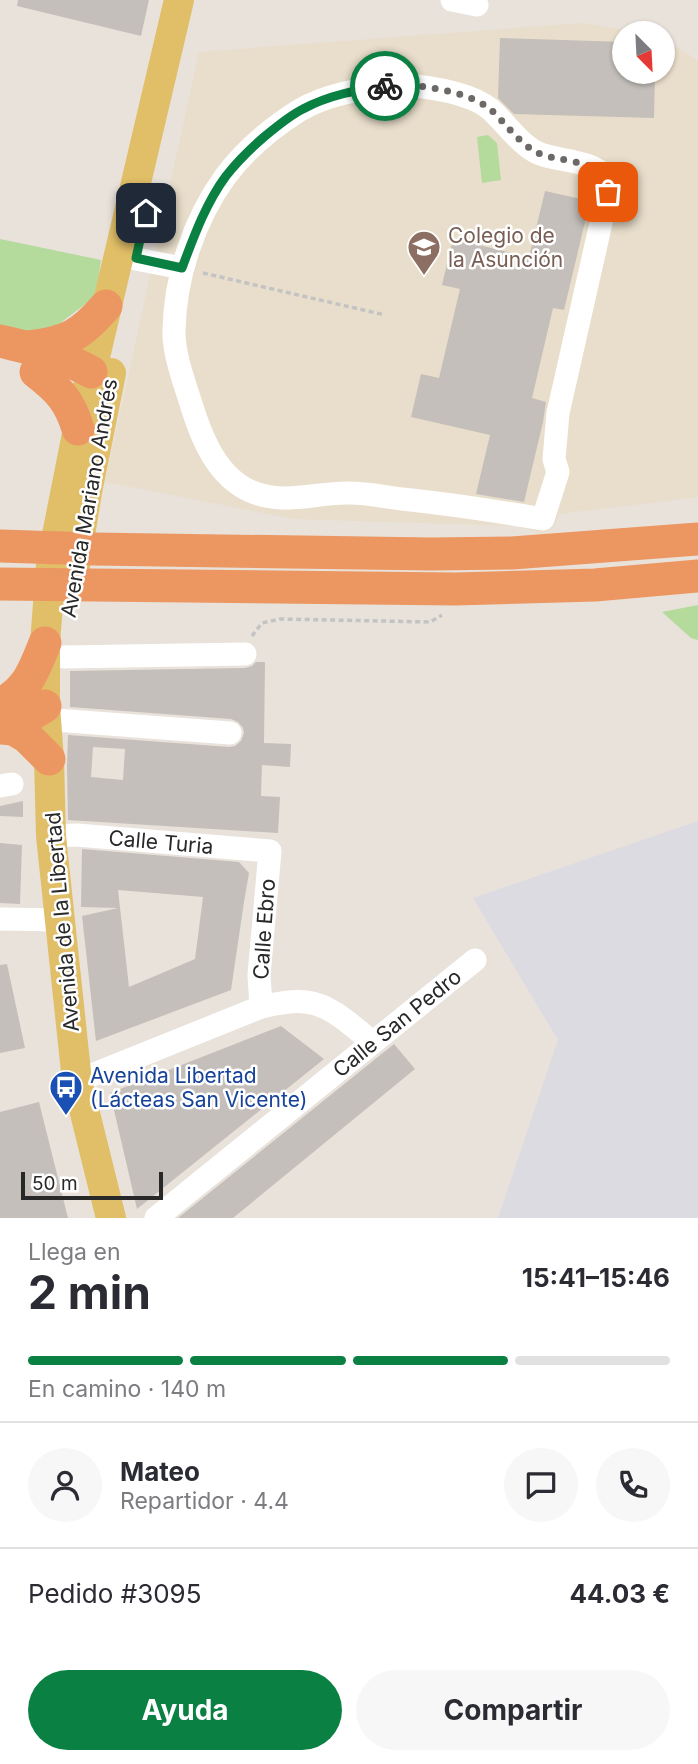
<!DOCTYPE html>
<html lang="es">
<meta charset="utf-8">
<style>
:root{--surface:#fff;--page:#f7f7f7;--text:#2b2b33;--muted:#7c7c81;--line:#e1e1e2;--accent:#0b8043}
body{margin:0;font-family:Inter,sans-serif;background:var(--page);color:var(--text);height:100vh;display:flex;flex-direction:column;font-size:26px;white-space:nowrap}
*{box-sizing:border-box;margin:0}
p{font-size:23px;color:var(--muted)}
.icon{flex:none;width:38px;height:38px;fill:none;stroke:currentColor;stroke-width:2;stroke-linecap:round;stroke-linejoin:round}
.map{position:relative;height:1218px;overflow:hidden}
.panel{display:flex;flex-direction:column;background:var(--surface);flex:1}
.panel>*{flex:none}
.needle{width:46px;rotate:156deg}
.fabs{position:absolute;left:612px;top:21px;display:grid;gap:14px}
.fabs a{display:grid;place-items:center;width:63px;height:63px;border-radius:50%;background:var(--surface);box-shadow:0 2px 5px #0004;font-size:35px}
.scale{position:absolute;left:21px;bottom:18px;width:142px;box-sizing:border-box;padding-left:7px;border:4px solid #282828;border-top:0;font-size:19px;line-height:24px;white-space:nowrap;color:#282828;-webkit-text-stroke:5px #fff;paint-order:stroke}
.pin{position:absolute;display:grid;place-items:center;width:60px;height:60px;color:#fff;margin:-30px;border-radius:14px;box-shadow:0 4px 10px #0006}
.courier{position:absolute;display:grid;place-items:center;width:70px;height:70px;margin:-35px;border:5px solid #0b8043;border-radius:50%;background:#fff;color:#222;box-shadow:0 2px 9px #0007}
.overview em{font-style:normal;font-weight:700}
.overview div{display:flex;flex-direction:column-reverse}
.overview{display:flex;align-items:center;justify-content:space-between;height:119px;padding:0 28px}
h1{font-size:46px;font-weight:700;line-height:52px}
.bar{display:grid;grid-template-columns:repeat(4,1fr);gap:10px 7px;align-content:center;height:84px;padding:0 28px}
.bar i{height:9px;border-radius:5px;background:var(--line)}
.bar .active{background:var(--accent)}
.bar p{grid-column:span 4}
.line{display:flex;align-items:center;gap:18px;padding:0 28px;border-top:2px solid var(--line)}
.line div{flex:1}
.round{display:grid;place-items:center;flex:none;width:74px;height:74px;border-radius:37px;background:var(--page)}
.button{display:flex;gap:14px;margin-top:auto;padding:14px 28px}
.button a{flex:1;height:80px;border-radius:42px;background:var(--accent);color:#fff;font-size:28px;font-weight:700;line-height:80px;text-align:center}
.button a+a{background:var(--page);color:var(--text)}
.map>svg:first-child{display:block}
</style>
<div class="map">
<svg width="698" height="1218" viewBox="0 0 698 1218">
<rect width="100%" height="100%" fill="#e9e2db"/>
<path fill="#dcdbe2" d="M698 821V1218H498L558 1040 473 898Z"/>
<path fill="#e9decb" d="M582 23 646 33H625V72H663V39L698 60V497L559 514 555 525 545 534 516 526 294 519 105 482 199 52Z"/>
<g fill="#b4da9c">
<path d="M488 135 497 143 501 180 482 183 477 137Z"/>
<path d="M0 239 101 260 96 296 47 333 0 328Z"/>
<path d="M698 605V640L691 638 662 612Z"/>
</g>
<g fill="#c4bfba" fill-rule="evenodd">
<path d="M18 0H149L141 36 17 6Z"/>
<path d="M500 38 625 42V72H655L654 118 514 114 498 98Z"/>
<path d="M545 191 590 201 564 310 553 308 532 398 546 402 543 422 524 502 476 494 490 435 411 417 421 374 439 378 460 289 442 285 453 239 529 257Z"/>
<path d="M256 662H265L264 743 291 744 290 767 262 765 261 796 280 797 278 833 68 820 67 766 68 735 229 747 235 746 241 741 244 733 243 728 238 722 231 719 70 707V671L245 668 252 666ZM93 747 125 749 123 780 91 777Z"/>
<path d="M23 801V817L0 816V806Z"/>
<path d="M0 843 22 845 20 904 0 903Z"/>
<path d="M82 849 239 862 249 873 244 902 231 990 96 1041 82 916 118 908 81 907ZM118 890 203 897 195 959 129 987Z"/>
<path d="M7 964 25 1048 0 1053V965Z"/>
<path d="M281 1026 324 1059 137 1209 110 1093Z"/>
<path d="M394 1044 415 1069 233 1218H178Z"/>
<path d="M39 1102 68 1218H0V1112Z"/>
</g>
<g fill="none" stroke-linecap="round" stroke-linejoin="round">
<g stroke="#c3c3c3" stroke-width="3.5" stroke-dasharray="5 3.5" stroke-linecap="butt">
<path d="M203 273 385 315"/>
<path d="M252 636 262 623 280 619 430 622 442 615"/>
</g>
<g stroke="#fff" stroke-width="23">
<path d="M452 0 477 5"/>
<path d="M396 84C423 86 469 92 490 109 506 123 519 144 538 153 555 161 593 160 604 176 606 180 607 187 608 192L558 413 554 459 558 472 543 519C496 511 450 504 402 499 385 497 367 493 350 493 316 492 285 506 250 491 217 476 202 439 192 407 185 384 173 353 174 330 175 277 194 220 225 177 244 151 273 127 300 110 329 93 364 89 396 84Z"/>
<path d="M136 259 182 268"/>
<path d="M64 657 245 654"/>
<path d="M55 720 230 733"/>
<path d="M0 786 12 784"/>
<path d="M51 836 77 835 270 851 259 975 261 1007"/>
<path d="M0 919 61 920"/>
<path d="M77 1081 261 1007C275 1004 292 1000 306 1002 332 1005 352 1026 372 1042"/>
<path d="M156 1218 475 960"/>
</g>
<g stroke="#e1bf68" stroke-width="30">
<path d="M74 572 87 492 111 373"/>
<path d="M111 1218 77 1081 51 836 49 759 45 706V643L51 565 78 429 179 0"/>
</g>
<g stroke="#ec9762" stroke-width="33">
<path d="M0 341C33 349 61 355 91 372"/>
<path d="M28 347C67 343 81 335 106 306"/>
<path d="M36 372C58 389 70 401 78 429"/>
<path d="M0 546 93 549 432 554 512 553 698 539"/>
<path d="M0 584 455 589 595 585 698 576"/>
<path d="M0 705C29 688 33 672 45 643"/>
<path d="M0 726C17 723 30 716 45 706"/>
<path d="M0 728 13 729 27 737 49 759"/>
</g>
</g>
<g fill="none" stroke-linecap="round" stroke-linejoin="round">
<path stroke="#6c6967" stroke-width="7" stroke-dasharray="0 12.6" d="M385 86C413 82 468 91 490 109 506 123 518 143 538 153 555 161 593 160 604 176 606 180 607 187 608 192"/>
<path stroke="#0b8043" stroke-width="9" d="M146 213 136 258 182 268C194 236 206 203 226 176 237 162 250 149 264 137 276 127 289 116 303 109 329 95 357 90 385 86"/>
</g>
<defs>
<symbol id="school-pin" viewBox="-11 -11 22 30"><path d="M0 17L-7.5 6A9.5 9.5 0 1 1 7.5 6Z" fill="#8d6e63" stroke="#fff"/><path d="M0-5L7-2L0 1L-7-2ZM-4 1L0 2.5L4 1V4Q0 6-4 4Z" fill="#fff"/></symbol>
<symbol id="bus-pin" viewBox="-11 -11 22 30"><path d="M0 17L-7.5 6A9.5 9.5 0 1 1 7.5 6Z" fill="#1a4fb4" stroke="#fff"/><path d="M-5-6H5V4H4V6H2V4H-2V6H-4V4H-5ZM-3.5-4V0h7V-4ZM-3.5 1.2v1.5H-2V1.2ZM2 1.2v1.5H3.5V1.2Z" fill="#fff"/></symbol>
</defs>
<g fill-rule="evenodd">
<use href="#school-pin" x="405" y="228" width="38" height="52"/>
<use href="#bus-pin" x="47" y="1068" width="38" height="52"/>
</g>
<g text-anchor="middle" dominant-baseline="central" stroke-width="5" stroke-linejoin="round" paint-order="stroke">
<g font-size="21" fill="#785e54" stroke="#fff" text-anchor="start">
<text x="448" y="235">Colegio de<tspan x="448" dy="24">la Asunción</tspan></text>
</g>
<g font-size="21" fill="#282828" stroke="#fff">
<text transform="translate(89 498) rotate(-80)">Avenida Mariano Andrés</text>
<text transform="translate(161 842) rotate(5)">Calle Turia</text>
<text transform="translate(62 922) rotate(-95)">Avenida de la Libertad</text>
<text transform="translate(264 929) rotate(-86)">Calle Ebro</text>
<text transform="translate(397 1023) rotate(-39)">Calle San Pedro</text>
</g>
<g font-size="21" fill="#164399" stroke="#fff" text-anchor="start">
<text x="90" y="1075">Avenida Libertad<tspan x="90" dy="24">(Lácteas San Vicente)</tspan></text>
</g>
</g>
</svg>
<div class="fabs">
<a><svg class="needle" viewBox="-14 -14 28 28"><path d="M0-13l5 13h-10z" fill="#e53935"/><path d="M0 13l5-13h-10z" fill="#7c7c81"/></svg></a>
</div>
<div class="scale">50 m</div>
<div class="pin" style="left:608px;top:192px;background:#ea580c"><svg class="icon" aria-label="bag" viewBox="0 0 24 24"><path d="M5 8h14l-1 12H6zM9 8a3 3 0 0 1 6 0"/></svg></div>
<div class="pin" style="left:146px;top:213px;background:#1f2937"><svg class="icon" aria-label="home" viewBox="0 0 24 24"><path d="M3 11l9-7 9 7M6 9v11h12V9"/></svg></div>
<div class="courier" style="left:385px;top:86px"><svg class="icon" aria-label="bike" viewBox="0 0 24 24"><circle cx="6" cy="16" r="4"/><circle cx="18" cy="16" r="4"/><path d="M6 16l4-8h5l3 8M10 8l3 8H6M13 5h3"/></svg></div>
</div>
<section class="panel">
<div class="overview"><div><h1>2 min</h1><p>Llega en</p></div><em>15:41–15:46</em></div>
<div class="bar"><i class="active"></i><i class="active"></i><i class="active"></i><i></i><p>En camino · 140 m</p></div>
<div class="line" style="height:126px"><a class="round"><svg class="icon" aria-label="person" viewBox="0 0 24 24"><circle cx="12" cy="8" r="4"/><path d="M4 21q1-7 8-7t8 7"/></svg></a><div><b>Mateo</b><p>Repartidor · 4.4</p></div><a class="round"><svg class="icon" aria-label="chat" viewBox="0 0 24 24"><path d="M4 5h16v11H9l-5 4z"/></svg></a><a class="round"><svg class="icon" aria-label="phone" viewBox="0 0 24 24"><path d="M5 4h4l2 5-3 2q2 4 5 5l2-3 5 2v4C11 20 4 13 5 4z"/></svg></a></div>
<div class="line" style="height:91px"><div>Pedido #3095</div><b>44.03 €</b></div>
<div class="button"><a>Ayuda</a><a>Compartir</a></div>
</section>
